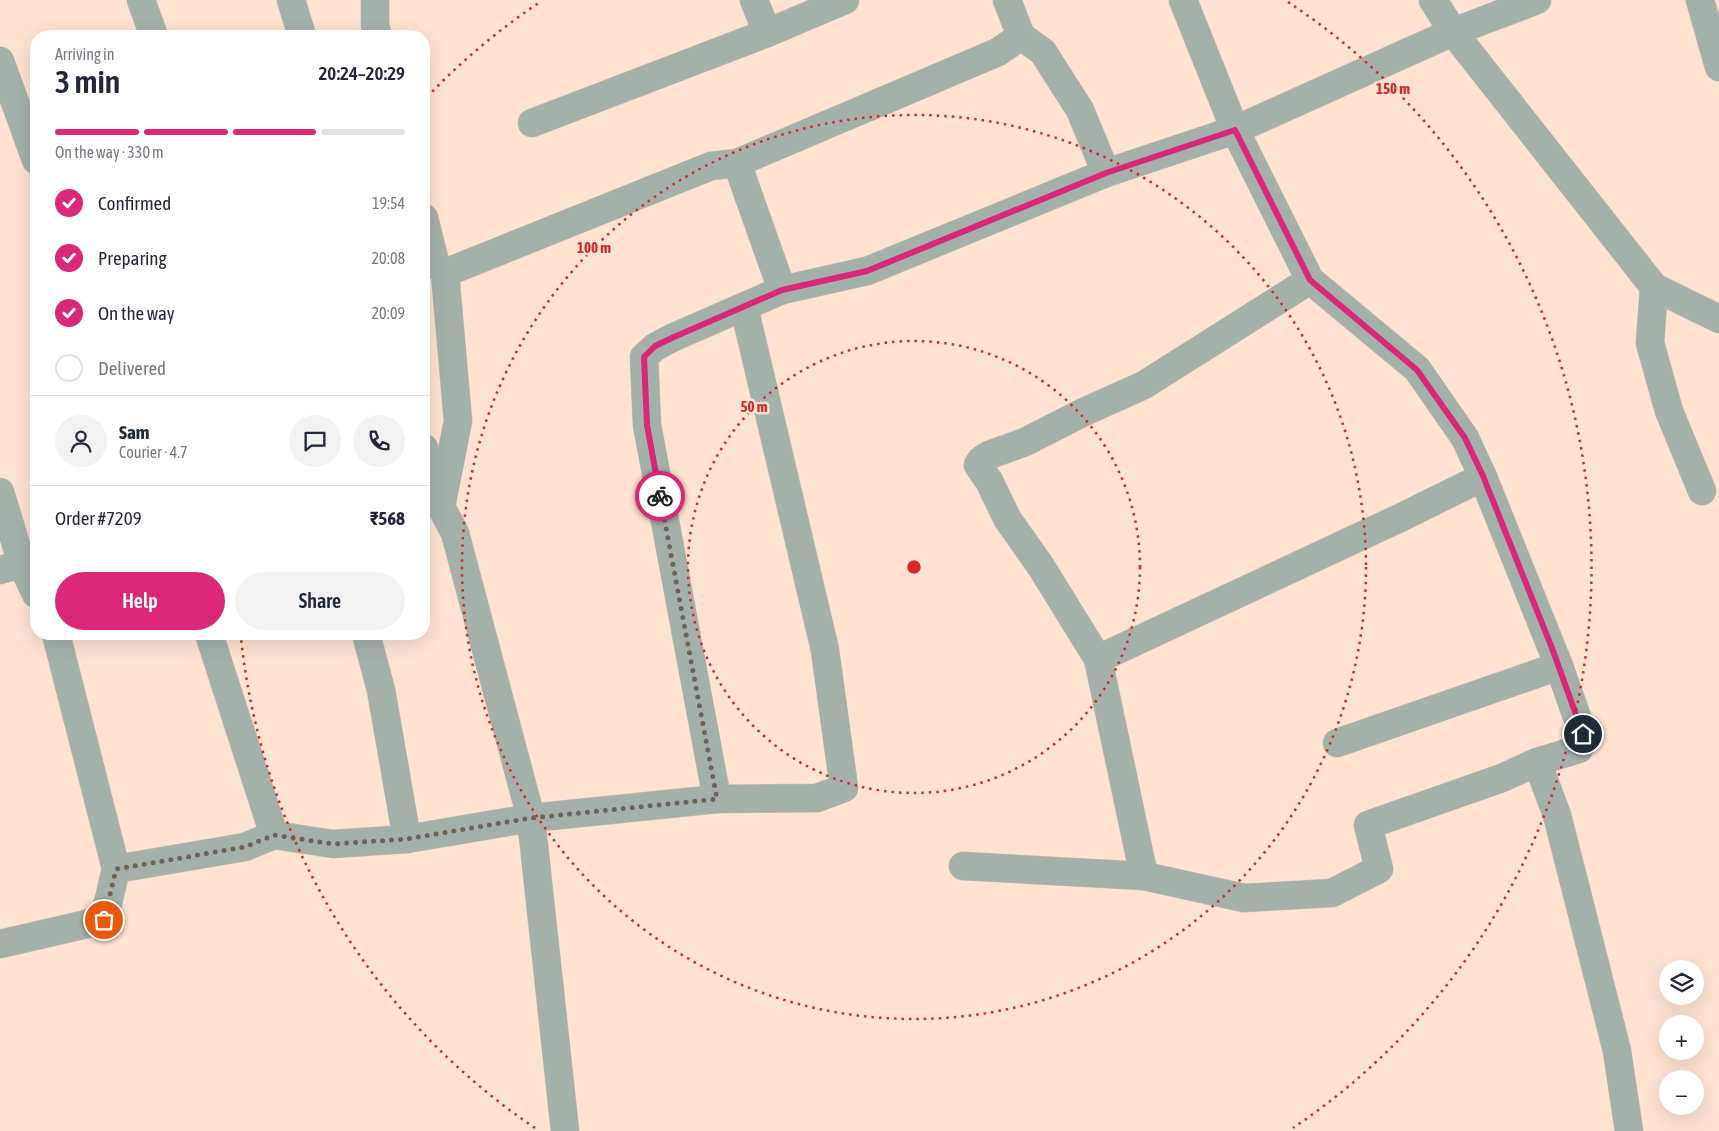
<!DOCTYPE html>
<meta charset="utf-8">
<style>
:root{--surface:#fff;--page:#f2f2f3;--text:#1f2937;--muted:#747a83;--line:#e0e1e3;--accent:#db2777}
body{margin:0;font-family:"Asap Condensed",sans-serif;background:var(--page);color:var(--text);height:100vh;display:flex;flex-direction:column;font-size:19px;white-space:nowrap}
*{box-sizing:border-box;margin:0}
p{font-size:16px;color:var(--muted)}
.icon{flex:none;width:28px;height:28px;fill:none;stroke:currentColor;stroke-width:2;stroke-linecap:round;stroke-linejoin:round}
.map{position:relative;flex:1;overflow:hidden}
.drawer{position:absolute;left:30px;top:30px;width:400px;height:610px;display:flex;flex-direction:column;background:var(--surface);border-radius:20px;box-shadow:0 5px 20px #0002}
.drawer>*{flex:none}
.fabs{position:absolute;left:1659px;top:960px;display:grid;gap:10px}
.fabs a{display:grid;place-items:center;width:45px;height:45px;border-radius:50%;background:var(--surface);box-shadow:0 5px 20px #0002;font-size:25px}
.pin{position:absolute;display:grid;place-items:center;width:42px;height:42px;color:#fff;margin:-21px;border:2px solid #fff;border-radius:50%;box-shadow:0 1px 5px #0007}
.courier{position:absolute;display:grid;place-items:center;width:50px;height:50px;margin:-25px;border:4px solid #db2777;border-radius:50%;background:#fff;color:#222;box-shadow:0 1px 6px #0007}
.summary em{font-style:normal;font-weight:600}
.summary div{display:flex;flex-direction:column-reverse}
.summary{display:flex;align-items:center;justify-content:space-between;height:85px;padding:0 25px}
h1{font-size:32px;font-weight:600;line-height:38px}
.bar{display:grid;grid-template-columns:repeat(4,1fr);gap:8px 5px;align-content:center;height:60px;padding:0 25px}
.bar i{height:6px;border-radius:4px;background:var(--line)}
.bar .current{background:var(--accent)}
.bar p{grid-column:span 4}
.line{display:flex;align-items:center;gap:12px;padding:0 25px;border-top:1px solid var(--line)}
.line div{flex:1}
.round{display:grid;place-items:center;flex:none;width:52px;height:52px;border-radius:26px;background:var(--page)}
ol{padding:0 25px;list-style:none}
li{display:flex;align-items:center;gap:15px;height:55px}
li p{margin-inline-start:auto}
li .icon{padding:5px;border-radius:50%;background:var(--accent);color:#fff;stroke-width:4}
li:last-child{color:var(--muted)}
li i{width:28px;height:28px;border:2px solid var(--line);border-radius:50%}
.primary-button{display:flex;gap:10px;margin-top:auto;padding:10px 25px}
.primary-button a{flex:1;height:58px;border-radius:30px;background:var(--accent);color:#fff;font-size:20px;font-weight:600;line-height:58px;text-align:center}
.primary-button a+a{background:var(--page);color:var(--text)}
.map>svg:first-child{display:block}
</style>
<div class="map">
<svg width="1719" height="1131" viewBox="0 0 1719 1131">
<rect width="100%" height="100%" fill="#fee3d3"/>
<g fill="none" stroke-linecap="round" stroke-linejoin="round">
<defs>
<g id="minor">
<path d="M141 0 154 36"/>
<path d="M291 0 302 36"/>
<path d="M375 0V26L378 36"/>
<path d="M754 0 767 33"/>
<path d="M1007 0 1021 36 1043 52 1080 110 1106 173 1235 130 1453 32 1537 0"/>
<path d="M1433 0 1453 32 1654 287 1719 319"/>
<path d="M1700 0 1719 67"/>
<path d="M0 61 36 160"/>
<path d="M532 123 767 33 845 0"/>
<path d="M737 163 782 290"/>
<path d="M424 218 435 262 445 273 458 421 441 507 455 533 531 818 565 1131"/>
<path d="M445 273 711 166 737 163 998 52 1021 36"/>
<path d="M1654 287 1650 343 1669 411 1702 491"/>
<path d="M424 448 440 504"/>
<path d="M0 492 22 564 36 594"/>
<path d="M0 570 22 564"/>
<path d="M209 634 274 835 333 844 407 839 531 818 717 799 817 798 844 788 825 650 744 307"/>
<path d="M366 634 381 690 407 839"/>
<path d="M1098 659 1404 516 1483 477"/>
<path d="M1337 743 1559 666"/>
<path d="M1537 762 1557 815 1617 1051 1629 1131"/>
<path d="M717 799 647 425 644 357 655 347 674 337 782 290 867 271 1106 173"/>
<path d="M963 866 1144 876 1244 898 1332 893 1379 869 1368 825 1502 778 1537 762 1579 749 1583 734 1559 666 1483 477 1465 438 1417 369 1310 280 1235 130 1183 0"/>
<path d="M116 869 245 847 274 835"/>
<path d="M1144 876 1098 659 1040 565 1008 520 989 481 978 465 981 460 989 455 1025 442 1084 412 1144 385 1310 280"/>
<path d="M0 944 104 920 116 869 56 634"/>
</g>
</defs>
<use href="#minor" stroke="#d7bfb1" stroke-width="29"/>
<use href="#minor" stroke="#a4b1ab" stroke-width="28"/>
</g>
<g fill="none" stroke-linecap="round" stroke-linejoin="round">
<path stroke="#716258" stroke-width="5" stroke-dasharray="0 9" d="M104 920 116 869 245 847 274 835 333 844 407 839 531 818 717 799 660 496"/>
<path stroke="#db2777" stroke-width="6" d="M660 496 647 425 644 357 655 346 674 337 782 290 867 271 1106 173 1235 130 1310 280 1417 370 1465 438 1483 476 1552 648 1583 734"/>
</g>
<g fill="none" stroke="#d62828" stroke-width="2.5" stroke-dasharray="2.5 5">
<circle cx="914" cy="567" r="226"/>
<circle cx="914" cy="567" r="452"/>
<path d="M535 1128A677 677 0 0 1 241 638M427 97A677 677 0 0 1 540 2M1288 2A677 677 0 0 1 1293 1128"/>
</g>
<circle cx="914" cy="567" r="8" fill="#d62828" stroke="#fee3d3" stroke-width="2.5"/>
<g font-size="15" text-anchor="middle" font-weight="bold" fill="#d62828" stroke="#fee3d3" stroke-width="5" stroke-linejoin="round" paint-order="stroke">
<text x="1393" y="94">150 m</text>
<text x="594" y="253">100 m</text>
<text x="754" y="412">50 m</text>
</g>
</svg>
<div class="fabs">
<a><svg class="icon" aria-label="layers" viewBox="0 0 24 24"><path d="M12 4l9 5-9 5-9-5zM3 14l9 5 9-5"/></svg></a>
<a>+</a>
<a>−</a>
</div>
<div class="pin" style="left:104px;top:920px;background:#ea580c"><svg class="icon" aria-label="bag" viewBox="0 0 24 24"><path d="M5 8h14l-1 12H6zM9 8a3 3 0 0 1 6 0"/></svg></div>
<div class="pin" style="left:1583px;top:734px;background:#1f2937"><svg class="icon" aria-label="home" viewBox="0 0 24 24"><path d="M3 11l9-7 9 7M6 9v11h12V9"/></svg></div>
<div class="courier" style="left:660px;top:496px"><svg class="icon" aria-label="bike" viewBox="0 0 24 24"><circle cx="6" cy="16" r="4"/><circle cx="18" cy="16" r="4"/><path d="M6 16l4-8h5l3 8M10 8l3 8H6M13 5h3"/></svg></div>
<section class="drawer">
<div class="summary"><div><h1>3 min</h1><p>Arriving in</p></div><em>20:24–20:29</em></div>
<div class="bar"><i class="current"></i><i class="current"></i><i class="current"></i><i></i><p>On the way · 330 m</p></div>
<ol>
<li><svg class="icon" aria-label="check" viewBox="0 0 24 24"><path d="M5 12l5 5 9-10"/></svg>Confirmed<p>19:54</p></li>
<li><svg class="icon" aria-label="check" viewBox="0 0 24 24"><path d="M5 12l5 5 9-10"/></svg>Preparing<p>20:08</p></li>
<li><svg class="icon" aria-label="check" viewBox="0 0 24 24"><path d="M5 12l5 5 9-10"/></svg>On the way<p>20:09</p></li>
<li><i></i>Delivered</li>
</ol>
<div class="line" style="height:90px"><a class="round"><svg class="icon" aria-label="person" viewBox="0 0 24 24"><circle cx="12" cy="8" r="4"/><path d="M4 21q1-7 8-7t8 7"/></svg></a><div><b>Sam</b><p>Courier · 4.7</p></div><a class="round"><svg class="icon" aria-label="chat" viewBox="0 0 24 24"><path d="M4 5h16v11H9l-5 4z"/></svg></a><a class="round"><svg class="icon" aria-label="phone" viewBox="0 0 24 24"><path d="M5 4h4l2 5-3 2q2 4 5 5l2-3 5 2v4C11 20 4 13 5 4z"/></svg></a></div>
<div class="line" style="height:65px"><div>Order #7209</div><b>₹568</b></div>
<div class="primary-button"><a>Help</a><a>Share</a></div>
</section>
</div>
